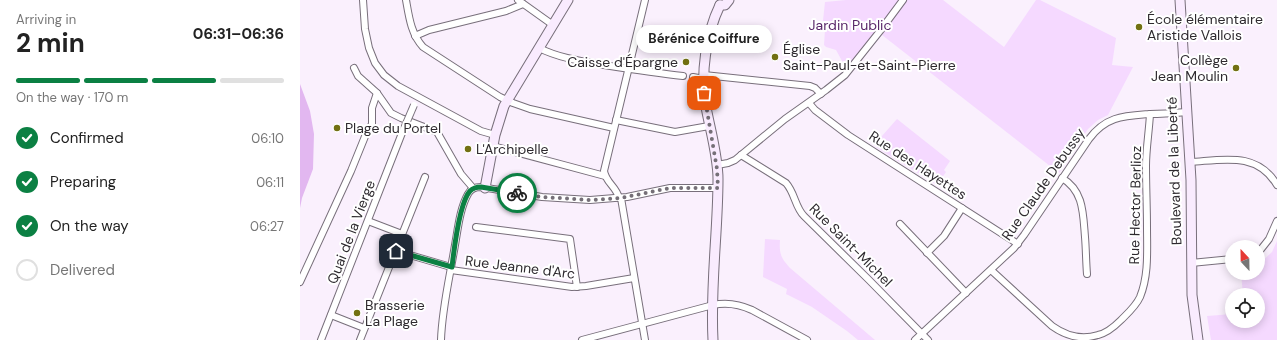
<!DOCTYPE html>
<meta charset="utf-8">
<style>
:root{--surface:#fff;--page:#f2f2f2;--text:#222;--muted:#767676;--line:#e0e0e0;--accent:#0b8043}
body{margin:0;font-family:"DM Sans",sans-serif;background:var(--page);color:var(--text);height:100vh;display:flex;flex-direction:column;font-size:15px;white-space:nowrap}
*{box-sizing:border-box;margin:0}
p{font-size:13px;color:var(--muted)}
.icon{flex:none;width:22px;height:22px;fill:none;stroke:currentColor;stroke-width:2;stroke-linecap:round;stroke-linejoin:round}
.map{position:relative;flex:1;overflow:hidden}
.panel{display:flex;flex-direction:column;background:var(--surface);width:300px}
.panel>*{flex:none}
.needle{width:26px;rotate:338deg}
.controls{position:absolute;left:925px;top:240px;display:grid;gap:8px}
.controls a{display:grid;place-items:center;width:40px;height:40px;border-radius:50%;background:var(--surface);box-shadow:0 2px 10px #0003;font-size:20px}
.pin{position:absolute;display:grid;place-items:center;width:34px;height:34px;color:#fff;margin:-17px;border-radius:8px;box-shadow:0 2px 6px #0006}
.courier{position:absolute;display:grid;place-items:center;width:40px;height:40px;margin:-20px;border:3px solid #0b8043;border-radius:50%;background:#fff;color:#222;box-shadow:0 1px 5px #0007}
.bubble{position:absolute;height:28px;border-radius:14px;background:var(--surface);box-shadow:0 2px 10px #0003;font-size:13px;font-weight:700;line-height:28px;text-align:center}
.summary em{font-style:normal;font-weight:700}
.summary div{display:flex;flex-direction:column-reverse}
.summary{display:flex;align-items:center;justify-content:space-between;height:68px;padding:0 16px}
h1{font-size:26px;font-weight:700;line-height:30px}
.bar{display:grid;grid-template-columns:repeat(4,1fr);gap:6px 4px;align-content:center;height:48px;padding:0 16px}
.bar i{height:5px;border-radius:3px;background:var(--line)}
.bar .current{background:var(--accent)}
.bar p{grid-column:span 4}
ol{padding:0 16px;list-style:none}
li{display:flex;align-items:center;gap:12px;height:44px}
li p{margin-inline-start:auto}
li .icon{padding:4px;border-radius:50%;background:var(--accent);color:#fff;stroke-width:4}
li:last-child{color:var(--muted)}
li i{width:22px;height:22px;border:2px solid var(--line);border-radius:50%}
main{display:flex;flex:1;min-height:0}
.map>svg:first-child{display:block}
</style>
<main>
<section class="panel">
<div class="summary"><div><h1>2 min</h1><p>Arriving in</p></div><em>06:31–06:36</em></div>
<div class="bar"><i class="current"></i><i class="current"></i><i class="current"></i><i></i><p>On the way · 170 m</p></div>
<ol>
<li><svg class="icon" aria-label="check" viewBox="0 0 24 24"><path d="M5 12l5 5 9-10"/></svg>Confirmed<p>06:10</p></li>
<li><svg class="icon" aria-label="check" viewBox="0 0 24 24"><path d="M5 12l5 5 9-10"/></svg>Preparing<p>06:11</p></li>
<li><svg class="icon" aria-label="check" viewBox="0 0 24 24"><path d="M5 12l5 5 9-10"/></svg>On the way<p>06:27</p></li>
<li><i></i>Delivered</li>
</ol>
</section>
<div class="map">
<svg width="977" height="340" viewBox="0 0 977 340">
<rect width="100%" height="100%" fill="#faf0fd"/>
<g fill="#f5d9ff">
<path d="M546 0H601L550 64 546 68 536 50 526 47 524 45 525 30H522L525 2Z"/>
<path d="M607 0H643L704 47 736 0H740L816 38 812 65 833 67 808 115 798 120 788 129 759 173 582 35Z"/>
<path d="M597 119 650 161 644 170 646 172 637 185 576 147 582 136Z"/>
<path d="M465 239 480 240C479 254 481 258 490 268L575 340H558L547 331 512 307 486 294 487 289 463 277Z"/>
<path d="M977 241V340H911L907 316 932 314V321H958V295H943L941 273H958V265L972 252Z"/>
</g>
<path fill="#e2b7f0" d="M0 84 10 111 14 134 13 169 2 198 0 208Z"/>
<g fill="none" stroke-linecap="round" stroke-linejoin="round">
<defs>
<g id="street">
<path d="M63 0 65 29 69 48 75 63 84 75 98 86 181 131 195 135"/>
<path d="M106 0C109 17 111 34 123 47L200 97 213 103 230 109 314 128"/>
<path d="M218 0 253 25"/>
<path d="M115 36 129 30 206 11 223 4"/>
<path d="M239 48C259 58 281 61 304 65 330 69 356 73 383 76"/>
<path d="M54 68 58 76 77 93 91 113 101 118 137 132 161 174 173 188"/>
<path d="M404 75 510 86 515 88 521 94"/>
<path d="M393 77 404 79"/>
<path d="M509 103 515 110 548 135 718 244"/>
<path d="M316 120 375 132 409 126"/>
<path d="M193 146 305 176"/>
<path d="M441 155 486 183C495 193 495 207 504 216L569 280 628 340"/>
<path d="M890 162C923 160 957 151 977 185"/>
<path d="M417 165 428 163 435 160 485 119 526 90 545 75 580 31 603 0"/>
<path d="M762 178C784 191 783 214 785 237 786 249 786 262 787 274"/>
<path d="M319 198C316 186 306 183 304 171L345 0"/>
<path d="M321 198 345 340"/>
<path d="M68 221 102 234"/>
<path d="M600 224 666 293"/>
<path d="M176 227 270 239 277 287"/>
<path d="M96 251 151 267"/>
<path d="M627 253 644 236 662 208"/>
<path d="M958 253 969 239 977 221"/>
<path d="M891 263 932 259"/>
<path d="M151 270 272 287 286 286 334 278"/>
<path d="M691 270 752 326C766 336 782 340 798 335 807 333 814 327 821 320 828 313 836 306 840 297 849 275 847 250 847 227 847 207 846 187 846 166 846 149 849 132 850 114"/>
<path d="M0 282 51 171 66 134 72 124V108L77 93"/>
<path d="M31 315 64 328"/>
<path d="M21 340 102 133"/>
<path d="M60 340 125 177"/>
<path d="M141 340C142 308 150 276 155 245 158 228 160 208 168 194 171 188 176 187 181 187L242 197 290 200 327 197 370 188H418"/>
<path d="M282 340 413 305C427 302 439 304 452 310L507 340"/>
<path d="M615 340 714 248 724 235 789 139C806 116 824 116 850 114 862 114 875 113 887 112"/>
</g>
<g id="secondary">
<path d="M880 0 891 180 892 295 898 340"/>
<path d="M420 5H425L429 0"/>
<path d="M185 188 195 135 204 106 268 0"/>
<path d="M413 340C410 286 418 232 418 179 418 156 410 129 406 107 400 75 406 34 420 5"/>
</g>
</defs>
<use href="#street" stroke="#786f7b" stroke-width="8"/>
<use href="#secondary" stroke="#786f7b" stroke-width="11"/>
<use href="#street" stroke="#fff" stroke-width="6"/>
<use href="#secondary" stroke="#f9ebfe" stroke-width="9"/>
<defs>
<path id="street-bridge" d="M102 133 114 105"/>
</defs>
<use href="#street-bridge" stroke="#786f7b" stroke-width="8" stroke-linecap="butt"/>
<use href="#street-bridge" stroke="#fff" stroke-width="6"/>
</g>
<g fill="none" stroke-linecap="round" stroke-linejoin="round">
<path stroke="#756f77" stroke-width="4" stroke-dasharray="0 7.2" d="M217 193 242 197 290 200 321 198 370 188H418L417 169 404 93"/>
<path stroke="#0b8043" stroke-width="5" d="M96 251 152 267C154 250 159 203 170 191 173 188 177 187 181 187L217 193"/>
</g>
<g fill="#727012" stroke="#fff" stroke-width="1.5">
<circle cx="839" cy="27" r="4"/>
<circle cx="475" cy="57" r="4"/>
<circle cx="386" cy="62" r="4"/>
<circle cx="936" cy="68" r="4"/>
<circle cx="37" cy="128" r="4"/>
<circle cx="168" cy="149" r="4"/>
<circle cx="57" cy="313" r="4"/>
</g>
<g text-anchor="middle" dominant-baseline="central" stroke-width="4" stroke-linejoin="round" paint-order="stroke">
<g font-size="14" fill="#2e2a2f" stroke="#fff" text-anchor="start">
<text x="847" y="19">École élémentaire<tspan x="847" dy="16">Aristide Vallois</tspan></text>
<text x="483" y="49">Église<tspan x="483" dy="16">Saint-Paul-et-Saint-Pierre</tspan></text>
<text x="928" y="60" text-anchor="end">Collège<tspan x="928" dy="16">Jean Moulin</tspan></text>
<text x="378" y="62" text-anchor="end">Caisse d'Épargne</text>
<text x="45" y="128">Plage du Portel</text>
<text x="176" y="149">L'Archipelle</text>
<text x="65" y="305">Brasserie<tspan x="65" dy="16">La Plage</tspan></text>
</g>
<g font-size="14" fill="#5a276a" stroke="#fff">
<text x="550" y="25">Jardin Public</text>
</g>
<g font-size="14" fill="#2e2a2f" stroke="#fff">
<text transform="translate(618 165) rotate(33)">Rue des Hayettes</text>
<text transform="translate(874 171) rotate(-92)">Boulevard de la Liberté</text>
<text transform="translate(743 184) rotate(-55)">Rue Claude Debussy</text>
<text transform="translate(835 205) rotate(-89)">Rue Hector Berlioz</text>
<text transform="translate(51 232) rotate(-69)">Quai de la Vierge</text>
<text transform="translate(551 245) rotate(45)">Rue Saint-Michel</text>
<text transform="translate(220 267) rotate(7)">Rue Jeanne d'Arc</text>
</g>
</g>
</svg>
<div class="controls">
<a><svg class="needle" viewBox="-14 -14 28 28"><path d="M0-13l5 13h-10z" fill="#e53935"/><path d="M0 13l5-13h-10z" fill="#767676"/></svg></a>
<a><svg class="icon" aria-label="locate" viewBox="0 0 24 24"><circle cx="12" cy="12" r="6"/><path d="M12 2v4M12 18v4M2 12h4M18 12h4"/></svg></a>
</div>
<div class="pin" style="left:404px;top:93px;background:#ea580c"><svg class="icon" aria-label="bag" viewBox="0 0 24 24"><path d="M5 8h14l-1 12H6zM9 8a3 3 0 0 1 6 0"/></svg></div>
<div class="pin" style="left:96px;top:251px;background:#1f2937"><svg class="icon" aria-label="home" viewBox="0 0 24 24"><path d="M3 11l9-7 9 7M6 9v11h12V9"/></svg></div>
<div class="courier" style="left:217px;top:193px"><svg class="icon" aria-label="bike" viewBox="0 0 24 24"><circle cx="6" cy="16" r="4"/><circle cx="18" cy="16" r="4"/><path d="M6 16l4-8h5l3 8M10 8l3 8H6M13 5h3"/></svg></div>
<div class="bubble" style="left:336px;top:25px;width:136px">Bérénice Coiffure</div>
</div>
</main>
